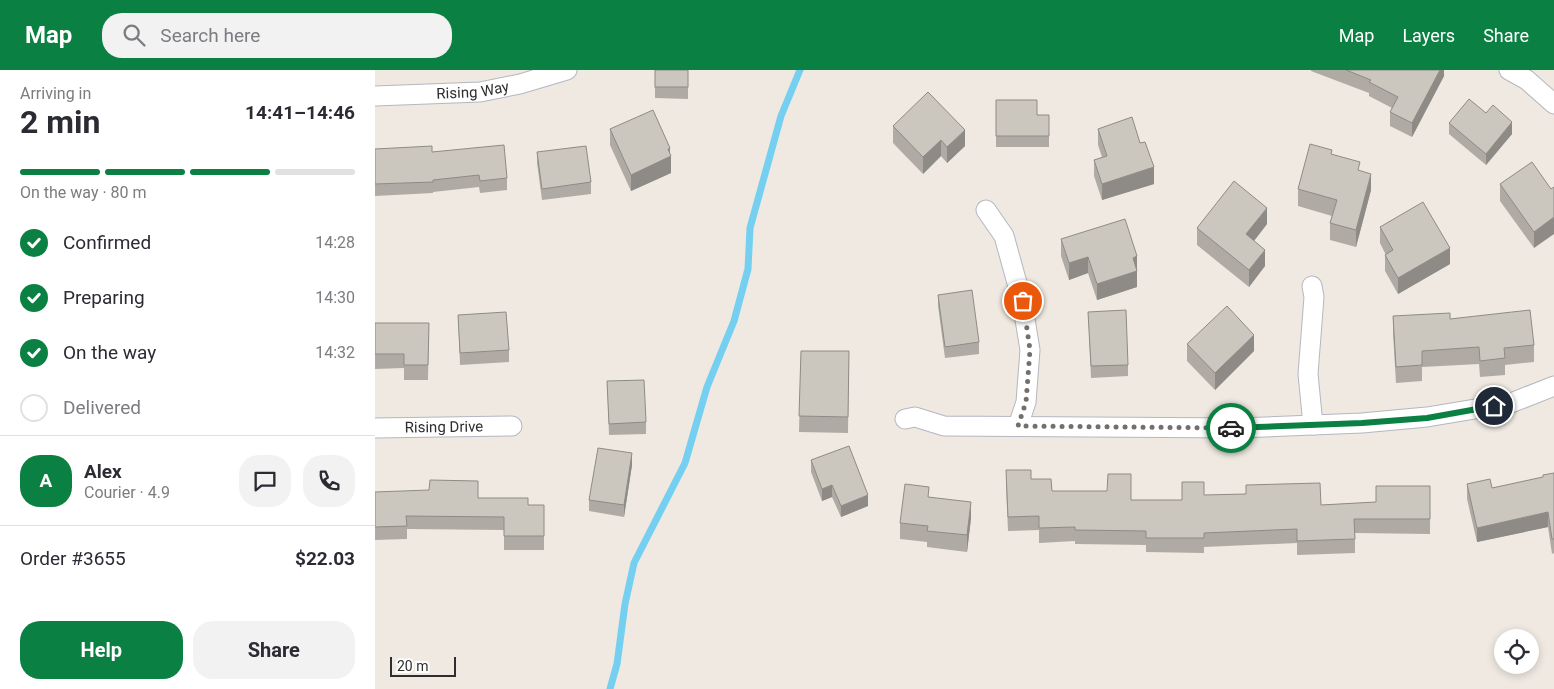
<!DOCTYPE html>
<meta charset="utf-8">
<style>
:root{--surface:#fff;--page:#f2f2f3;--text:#2b2b33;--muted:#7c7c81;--line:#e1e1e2;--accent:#0b8043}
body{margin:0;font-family:Roboto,sans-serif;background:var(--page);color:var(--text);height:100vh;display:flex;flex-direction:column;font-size:19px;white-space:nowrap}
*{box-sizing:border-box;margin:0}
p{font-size:16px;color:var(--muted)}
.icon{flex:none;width:28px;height:28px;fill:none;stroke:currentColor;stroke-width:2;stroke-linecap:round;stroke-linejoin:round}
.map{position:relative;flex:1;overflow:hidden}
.details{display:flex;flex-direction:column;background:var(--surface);width:375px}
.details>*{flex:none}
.controls{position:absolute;left:1119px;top:559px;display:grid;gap:10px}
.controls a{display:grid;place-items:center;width:45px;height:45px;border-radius:50%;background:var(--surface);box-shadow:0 2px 8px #0003;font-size:25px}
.scale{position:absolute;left:15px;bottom:12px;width:66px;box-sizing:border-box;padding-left:5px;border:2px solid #2e2e2e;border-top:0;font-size:14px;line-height:18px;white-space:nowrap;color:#2e2e2e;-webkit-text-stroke:4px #fff;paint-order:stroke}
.pin{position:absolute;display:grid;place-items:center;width:42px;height:42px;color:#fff;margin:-21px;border:2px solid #fff;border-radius:50%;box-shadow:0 1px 5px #0007}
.courier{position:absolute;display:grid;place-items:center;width:50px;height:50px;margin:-25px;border:4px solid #0b8043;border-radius:50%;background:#fff;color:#222;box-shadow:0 1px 6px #0007}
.summary em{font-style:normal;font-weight:700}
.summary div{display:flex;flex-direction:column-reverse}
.summary{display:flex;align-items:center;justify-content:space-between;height:85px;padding:0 20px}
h1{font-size:32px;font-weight:700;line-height:38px}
.bar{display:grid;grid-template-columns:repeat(4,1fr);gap:8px 5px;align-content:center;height:60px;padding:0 20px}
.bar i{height:6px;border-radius:4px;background:var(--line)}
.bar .on{background:var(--accent)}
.bar p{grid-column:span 4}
.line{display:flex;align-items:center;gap:12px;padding:0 20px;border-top:1px solid var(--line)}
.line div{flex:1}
.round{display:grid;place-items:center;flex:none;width:52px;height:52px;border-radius:20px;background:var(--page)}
ol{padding:0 20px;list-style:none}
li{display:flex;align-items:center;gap:15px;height:55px}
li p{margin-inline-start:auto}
li .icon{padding:5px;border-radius:50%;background:var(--accent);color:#fff;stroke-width:4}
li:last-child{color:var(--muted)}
li i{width:28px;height:28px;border:2px solid var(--line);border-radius:50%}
.cta{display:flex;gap:10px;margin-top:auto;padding:10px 20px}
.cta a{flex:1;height:58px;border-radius:20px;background:var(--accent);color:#fff;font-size:20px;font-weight:700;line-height:58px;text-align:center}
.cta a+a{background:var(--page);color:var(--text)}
header{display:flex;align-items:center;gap:30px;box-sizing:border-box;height:70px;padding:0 25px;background:var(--accent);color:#fff}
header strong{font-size:24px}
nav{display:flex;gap:28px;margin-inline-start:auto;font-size:18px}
.search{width:350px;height:45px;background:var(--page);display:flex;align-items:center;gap:12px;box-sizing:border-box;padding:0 18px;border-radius:20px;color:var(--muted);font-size:19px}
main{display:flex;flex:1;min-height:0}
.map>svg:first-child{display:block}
</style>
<header>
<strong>Map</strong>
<div class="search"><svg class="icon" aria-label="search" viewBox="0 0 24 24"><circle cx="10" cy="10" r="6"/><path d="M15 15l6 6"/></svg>Search here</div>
<nav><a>Map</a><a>Layers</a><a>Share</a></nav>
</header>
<main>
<section class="details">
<div class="summary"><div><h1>2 min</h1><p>Arriving in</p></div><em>14:41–14:46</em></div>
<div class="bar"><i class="on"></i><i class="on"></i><i class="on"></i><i></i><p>On the way · 80 m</p></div>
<ol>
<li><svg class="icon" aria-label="check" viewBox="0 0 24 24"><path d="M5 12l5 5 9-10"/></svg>Confirmed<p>14:28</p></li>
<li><svg class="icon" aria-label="check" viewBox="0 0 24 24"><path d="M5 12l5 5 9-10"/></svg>Preparing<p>14:30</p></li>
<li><svg class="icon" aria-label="check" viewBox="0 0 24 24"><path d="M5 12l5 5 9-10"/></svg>On the way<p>14:32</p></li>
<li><i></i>Delivered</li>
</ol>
<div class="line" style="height:90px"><b class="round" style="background:var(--accent);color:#fff">A</b><div><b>Alex</b><p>Courier · 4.9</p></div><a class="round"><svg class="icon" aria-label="chat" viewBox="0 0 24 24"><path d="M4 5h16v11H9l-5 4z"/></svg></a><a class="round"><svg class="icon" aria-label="phone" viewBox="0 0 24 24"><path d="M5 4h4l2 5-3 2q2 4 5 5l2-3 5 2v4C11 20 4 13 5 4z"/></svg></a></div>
<div class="line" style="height:65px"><div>Order #3655</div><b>$22.03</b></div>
<div class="cta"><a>Help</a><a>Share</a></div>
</section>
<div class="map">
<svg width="1179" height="619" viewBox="0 0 1179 619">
<rect width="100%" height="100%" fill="#efe9e1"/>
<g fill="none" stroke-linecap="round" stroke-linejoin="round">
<path stroke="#75cff0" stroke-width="7" d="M235 619 242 594 250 534 259 493 310 393 332 317 359 251 373 199 375 158 406 46 425 0"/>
<defs>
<g id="minor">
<path d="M1134 0 1152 10 1179 34"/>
<path id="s1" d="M0 26 105 22 145 14 192 0"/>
<path d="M611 140 629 166 647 231 655 280 651 332 643 356"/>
<path d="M937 216 939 227 933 304 938 355"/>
<path d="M530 349 540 347 569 356 864 358 987 353 1052 347 1136 333 1179 316"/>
<path id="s2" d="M0 358 137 356"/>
</g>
</defs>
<use href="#minor" stroke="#b4b7c1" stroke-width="21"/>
<use href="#minor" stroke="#fff" stroke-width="19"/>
</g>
<g fill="#afaba4">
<path d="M280 0H313V29L280 28Z"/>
<path d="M936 0H1069V6L1037 67 1015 56V42L1017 38 994 26V23L936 1Z"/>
<path d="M621 30 662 45H674V77H621Z"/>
<path d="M1111 43 1137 64 1111 95 1074 64V53Z"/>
<path d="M518 56 590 76 572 93 566 86 548 104 518 73Z"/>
<path d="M235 59 295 83 296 103 256 121 235 75Z"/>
<path d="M723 59 779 114 727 130 719 106V90L727 87 723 75Z"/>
<path d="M0 79 57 82 132 108V120L105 123 104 117 58 122V123L0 126Z"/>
<path d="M162 82 216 112V124L167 130 162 93Z"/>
<path d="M957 85 985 101 996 120 981 177 955 170V153L957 146 923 136V119Z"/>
<path d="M1125 114 1176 119 1159 178 1125 131Z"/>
<path d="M892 154 879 171 890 196 874 217 822 175V158Z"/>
<path d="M1005 157 1075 194 1023 224 1010 201V185H1011L1005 173Z"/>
<path d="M686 169 762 186V217L722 230 713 203 694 210 686 186Z"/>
<path d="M563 225 604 272V284L570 288 563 236Z"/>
<path d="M713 242 753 295V306L716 308Z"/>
<path d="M83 245 134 280V292L85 295Z"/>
<path d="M1018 246 1075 249 1159 275V292L1130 295V305L1105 307 1104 294 1047 297V311L1021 313 1018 263Z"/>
<path d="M0 253H54L53 310H29V298L0 299Z"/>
<path d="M812 274 879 281 840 320 812 291Z"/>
<path d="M426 281H474L473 363 424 362Z"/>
<path d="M232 311 271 352V364L234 365Z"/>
<path d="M436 390 493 436 466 447 457 427 447 431 436 402Z"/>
<path d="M257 395 249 447 214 441V430Z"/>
<path d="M1179 403V483L1177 484 1173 457 1102 472 1092 429V414L1117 418 1168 407Z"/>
<path d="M656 409 677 421H732L756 430H807L829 425 946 435 1001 432 1055 416V464L980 463V483L922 485V473L829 477V483L771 482V475L700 474V471L664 473V460L633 461 631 415Z"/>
<path d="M0 422 103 428 153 435H169V480H129V460L32 459V469L0 470Z"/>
<path d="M554 427 596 448 592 482 552 477V472L525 469V453Z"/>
</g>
<g fill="#8e8b86">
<path d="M1065 0H1069V6L1037 67V53Z"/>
<path d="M1137 52V64L1111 95V84Z"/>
<path d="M590 60V76L572 93V77Z"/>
<path d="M566 70V86L548 104V87Z"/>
<path d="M295 78V87L296 86V103L256 121V105Z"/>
<path d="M779 97V114L727 130V114Z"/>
<path d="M996 104V120L981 177V160Z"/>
<path d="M892 138V154L871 181V164Z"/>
<path d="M1179 147V164L1159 178V162Z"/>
<path d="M1075 178V194L1023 224V208Z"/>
<path d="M890 180V196L874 217V200Z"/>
<path d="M762 186V217L722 230V214L758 188Z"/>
<path d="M713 187V203L694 210V193Z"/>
<path d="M879 265V281L840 320V303Z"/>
<path d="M257 383V395L249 447V435Z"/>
<path d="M457 415V427L447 431V419Z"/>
<path d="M493 425V436L466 447V436Z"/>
<path d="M596 432V448L592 482V465Z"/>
<path d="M1173 442V457L1102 472V458Z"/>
</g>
<g fill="#cbc7bf" stroke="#8e8b86">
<rect x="280" y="0" width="33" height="17"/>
<path d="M971 0H1065L1037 53 1015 42 1023 27 994 12 996 10Z"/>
<path d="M553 22 590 60 572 77 566 70 548 87 518 56Z"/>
<path d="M1094 29 1111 43 1118 35 1137 52 1111 84 1074 53Z"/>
<path d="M621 30H662V45H674V66H621Z"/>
<path d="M278 40 295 78 293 79 296 86 256 105 235 59Z"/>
<path d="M757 47 765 73 770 72 779 97 727 114 719 90 732 86 723 59Z"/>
<path d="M935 74 957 80 956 84 985 92 983 100 996 104 981 160 955 153 962 130 923 119Z"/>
<path d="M129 75 132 108 105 111 104 105 58 110V112L0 114V79L57 76V82Z"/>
<path d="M211 76 216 112 167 119 162 82Z"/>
<path d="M1157 92 1176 119 1179 117V147L1159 162 1125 114Z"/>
<path d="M859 111 892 138 871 164 890 180 874 200 822 158Z"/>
<path d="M1048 132 1075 178 1023 208 1010 185 1018 180 1005 157Z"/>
<path d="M750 149 762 186 758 188 762 201 722 214 713 187 694 193 686 169Z"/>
<path d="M597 220 604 272 570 277 563 225Z"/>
<path d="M852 236 879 265 840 303 812 274Z"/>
<path d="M751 240 753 295 716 296 713 242Z"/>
<path d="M1155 240 1159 275 1129 278 1130 288 1105 291 1104 277 1047 281V295L1021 297 1018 246 1075 243V249Z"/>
<path d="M131 242 134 280 85 283 83 245Z"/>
<path d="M0 253H54L53 295H29V284H0Z"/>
<path d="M426 281H474L473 347 424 346Z"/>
<path d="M269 310 271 352 234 354 232 311Z"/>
<path d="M474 376 493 425 466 436 457 415 447 419 436 390Z"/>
<path d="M223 378 257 383 249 435 214 430Z"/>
<path d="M631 400H656V409H676L677 421H732L733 404H756V430H807V412H829V425L871 424V415L945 413 946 435 1001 432V416H1055V449H979L980 469 922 471V459L829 463V468H771V461L700 460V457L664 458V446L633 447Z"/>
<path d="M1179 403V469H1177L1173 442 1102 458 1092 414 1115 409 1117 418 1168 407V405Z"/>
<path d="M55 410 103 411V428H153V435H169V466H129V447L31 446 32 456 0 457V422L54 420Z"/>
<path d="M530 414 554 417 553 427 596 432 592 465 552 461 553 456 525 453Z"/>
</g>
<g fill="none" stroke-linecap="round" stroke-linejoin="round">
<path stroke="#726f6d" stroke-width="5" stroke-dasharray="0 9" d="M648 231 655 280 651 332 643 356 856 358"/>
<path stroke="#0b8043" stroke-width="6" d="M856 358 987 353 1052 348 1119 336"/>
</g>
<g text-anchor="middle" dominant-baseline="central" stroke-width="4.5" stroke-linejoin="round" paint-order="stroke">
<g font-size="15" fill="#2e2e2e" stroke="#fff">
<text stroke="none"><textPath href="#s1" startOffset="98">Rising Way</textPath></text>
<text stroke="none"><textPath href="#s2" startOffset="69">Rising Drive</textPath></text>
</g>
</g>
</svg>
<div class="controls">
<a><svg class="icon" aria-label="locate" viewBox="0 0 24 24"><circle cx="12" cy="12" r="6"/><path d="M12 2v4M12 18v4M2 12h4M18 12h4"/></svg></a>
</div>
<div class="scale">20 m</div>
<div class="pin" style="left:648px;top:231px;background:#ea580c"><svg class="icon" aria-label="bag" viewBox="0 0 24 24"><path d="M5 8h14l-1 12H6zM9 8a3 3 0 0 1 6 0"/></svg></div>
<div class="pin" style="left:1119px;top:336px;background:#1f2937"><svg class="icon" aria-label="home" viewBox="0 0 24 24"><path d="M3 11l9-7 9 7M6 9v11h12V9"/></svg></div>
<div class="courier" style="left:856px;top:358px"><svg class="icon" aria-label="car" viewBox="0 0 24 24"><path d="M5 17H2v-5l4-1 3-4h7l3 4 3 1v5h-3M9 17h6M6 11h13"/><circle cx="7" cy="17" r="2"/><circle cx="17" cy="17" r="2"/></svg></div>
</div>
</main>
